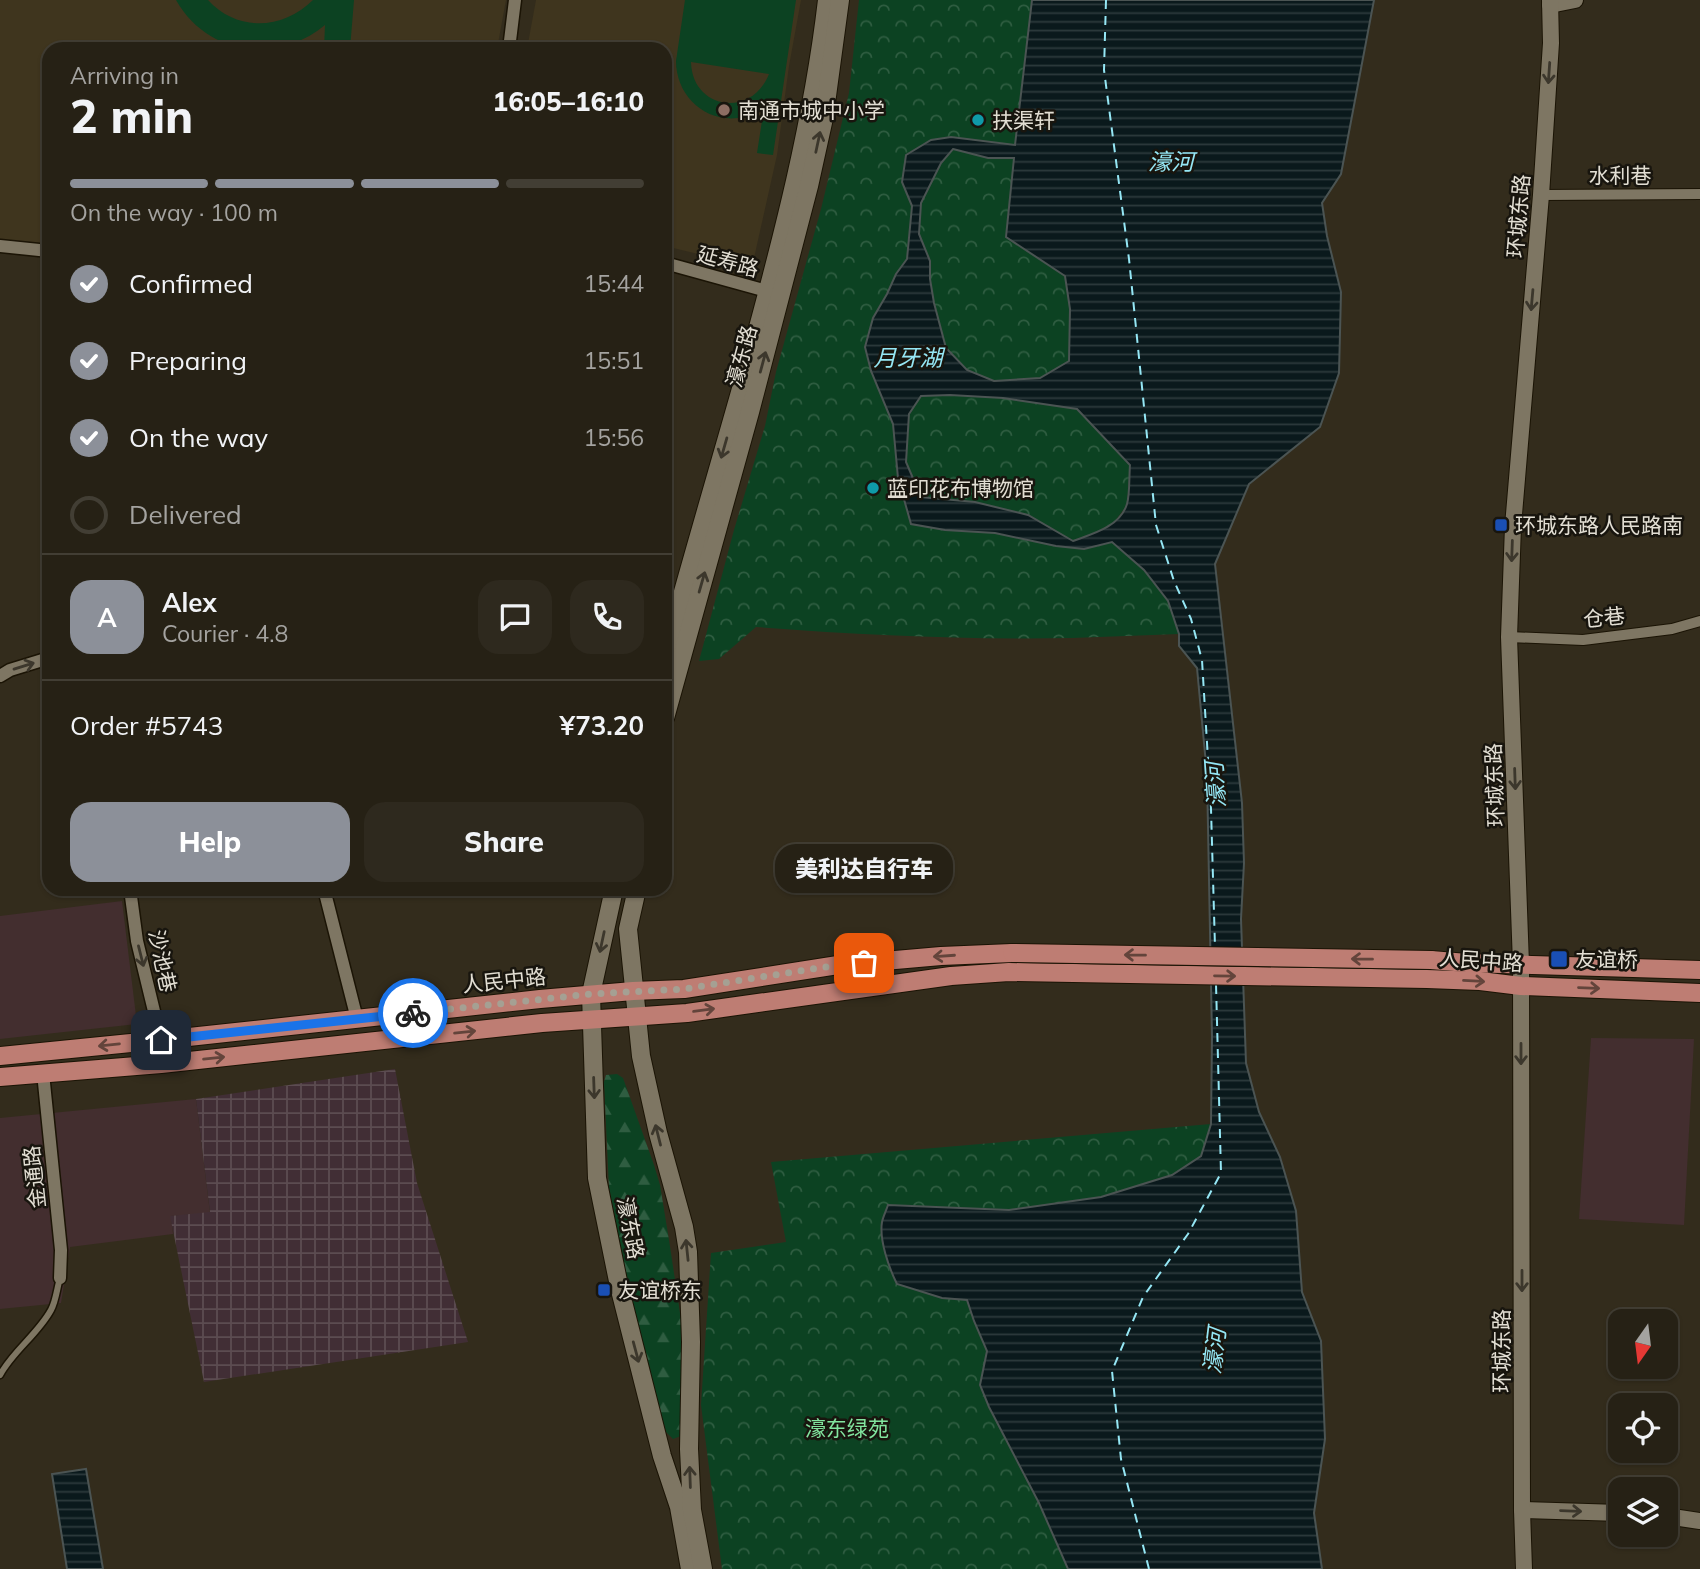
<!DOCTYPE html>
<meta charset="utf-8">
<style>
:root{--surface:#262115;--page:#2e291e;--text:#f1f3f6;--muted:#a4a3a0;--line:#423e34;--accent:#8c9099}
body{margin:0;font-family:Mulish,"Noto Sans SC",sans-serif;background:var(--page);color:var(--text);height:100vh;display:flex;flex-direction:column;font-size:26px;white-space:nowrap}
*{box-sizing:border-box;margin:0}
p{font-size:23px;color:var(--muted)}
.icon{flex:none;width:38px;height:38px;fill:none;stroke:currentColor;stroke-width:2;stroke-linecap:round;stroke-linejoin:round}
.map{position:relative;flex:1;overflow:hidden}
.drawer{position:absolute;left:42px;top:42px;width:630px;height:854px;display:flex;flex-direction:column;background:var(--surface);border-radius:21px;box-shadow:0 2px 5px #0004,0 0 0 2px var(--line)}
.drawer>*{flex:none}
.needle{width:46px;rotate:194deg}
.controls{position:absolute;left:1608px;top:1309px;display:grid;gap:14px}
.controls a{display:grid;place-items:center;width:70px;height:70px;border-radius:14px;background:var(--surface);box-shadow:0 2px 5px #0004,0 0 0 2px var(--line);font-size:35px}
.pin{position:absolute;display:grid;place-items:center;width:60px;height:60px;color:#fff;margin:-30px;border-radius:14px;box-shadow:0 4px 10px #0006}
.courier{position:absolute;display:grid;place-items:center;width:70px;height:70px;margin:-35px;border:5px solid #1a73e8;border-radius:50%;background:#fff;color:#222;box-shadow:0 2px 9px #0007}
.bubble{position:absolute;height:49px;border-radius:21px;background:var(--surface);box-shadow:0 2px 5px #0004,0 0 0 2px var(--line);font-size:23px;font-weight:800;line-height:49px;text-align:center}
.head em{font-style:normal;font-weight:800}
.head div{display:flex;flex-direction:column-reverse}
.head{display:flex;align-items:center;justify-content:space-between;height:119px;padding:0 28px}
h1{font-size:46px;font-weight:800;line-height:52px}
.bar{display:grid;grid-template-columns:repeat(4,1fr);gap:10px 7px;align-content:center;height:84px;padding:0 28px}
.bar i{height:9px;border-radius:5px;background:var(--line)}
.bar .on{background:var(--accent)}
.bar p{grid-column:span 4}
.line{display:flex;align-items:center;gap:18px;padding:0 28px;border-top:2px solid var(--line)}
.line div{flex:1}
.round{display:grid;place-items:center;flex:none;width:74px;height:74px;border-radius:21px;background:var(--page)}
ol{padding:0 28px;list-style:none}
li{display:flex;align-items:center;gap:21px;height:77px}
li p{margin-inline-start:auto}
li .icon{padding:7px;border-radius:50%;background:var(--accent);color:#fff;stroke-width:4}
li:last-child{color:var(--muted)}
li i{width:38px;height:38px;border:4px solid var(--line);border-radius:50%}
.action{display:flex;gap:14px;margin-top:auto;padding:14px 28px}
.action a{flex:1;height:80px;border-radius:21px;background:var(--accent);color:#fff;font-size:28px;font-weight:800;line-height:80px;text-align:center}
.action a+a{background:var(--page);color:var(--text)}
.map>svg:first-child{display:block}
</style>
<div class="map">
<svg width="1700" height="1569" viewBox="0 0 1700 1569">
<defs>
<pattern id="industrial-grid" width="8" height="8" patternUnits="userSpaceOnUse" patternTransform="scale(1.75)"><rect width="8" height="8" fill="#412e35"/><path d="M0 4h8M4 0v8" fill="none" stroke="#5c4c51"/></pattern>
<pattern id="forest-firs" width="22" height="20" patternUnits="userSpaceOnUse" patternTransform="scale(1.75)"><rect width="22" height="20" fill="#0c4222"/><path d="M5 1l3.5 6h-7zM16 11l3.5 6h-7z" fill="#2f5d41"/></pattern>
<pattern id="park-crowns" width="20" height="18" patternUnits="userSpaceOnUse" patternTransform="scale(1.75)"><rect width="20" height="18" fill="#0c4222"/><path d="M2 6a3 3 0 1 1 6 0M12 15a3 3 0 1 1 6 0" fill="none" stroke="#2f5d41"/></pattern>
<pattern id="water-rules" width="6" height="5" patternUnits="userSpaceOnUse" patternTransform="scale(1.75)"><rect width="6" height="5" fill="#0a191c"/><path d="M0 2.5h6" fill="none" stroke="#2d3a3c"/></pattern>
</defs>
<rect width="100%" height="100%" fill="#332c1c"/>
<g fill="#432e2f">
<path d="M122 901 137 1024 0 1039V916Z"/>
<path d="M1591 1038 1694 1039 1684 1225 1579 1219Z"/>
<path d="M196 1099 210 1213 171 1216 173 1234 70 1247 61 1303 0 1309V1118Z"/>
</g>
<path fill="url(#industrial-grid)" d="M395 1069 417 1183 468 1342 204 1382 170 1216 210 1212 196 1099Z"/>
<g fill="#3f351e">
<path d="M0 0H506L497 49H49V251L0 246Z"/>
<path d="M536 0H801L789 66 777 155 752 267 665 246V49H527Z"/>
</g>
<g fill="#0c4222" fill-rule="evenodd">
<path d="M176 0H208C237 32 283 30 313 0H354L350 49H324L325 25C277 65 207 55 176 0Z"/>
<path d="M685 0H796L773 155 757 153 764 108C756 112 748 117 738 118 704 122 676 95 676 61ZM691 62 769 74C751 119 692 109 691 62Z"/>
</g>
<path fill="url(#forest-firs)" d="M617 1074 623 1078 654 1165 660 1185 669 1240 683 1333 681 1436 673 1439 666 1432 637 1328 609 1188 604 1082 606 1075Z"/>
<g fill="url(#park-crowns)">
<path d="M859 0H1033L1006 237 1065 276 1070 309 1069 361 1077 409 1130 465 1127 505 1115 521 1112 542C1132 561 1157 577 1169 602 1173 612 1176 623 1179 634 1144 635 1108 637 1072 638 967 640 861 635 756 627L719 659 699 661 734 530 765 426 776 372 821 209 849 93Z"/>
<path d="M1211 1124 1201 1156 1172 1175 1101 1197 1009 1210 888 1205C886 1238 882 1254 897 1284L942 1298 967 1300 974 1321 987 1351 981 1385 989 1407 1039 1503 1068 1569H722L701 1405 711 1253 786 1242 771 1162Z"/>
</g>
<g fill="url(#water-rules)" stroke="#4b5453" stroke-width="2" fill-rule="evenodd">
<path d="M1032 0H1374L1341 174 1322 203 1327 236 1341 292 1339 373 1320 427 1249 484 1215 564 1242 803 1244 863 1241 919 1246 1063 1259 1112 1280 1157 1296 1211 1302 1292 1321 1341 1325 1439 1314 1513 1322 1569H1068L1039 1503 989 1407 980 1385 987 1351 974 1321 967 1300 942 1298 897 1284C889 1268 879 1240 882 1222 883 1217 886 1211 888 1205L1009 1210 1101 1197 1172 1175 1201 1156 1211 1124 1212 1036 1207 775 1197 668 1179 646V634L1168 601 1144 570 1112 542 1084 549 1056 546 995 533 945 530 911 524 898 478 893 424 871 371 865 347 873 318 887 294 896 274 907 259 912 206 902 182 906 155 931 140 951 137 1015 145ZM953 149 988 158H1014L1006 237 1065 276 1070 309 1069 361 1040 378 994 381 967 370 946 348 934 303 930 279V261L919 234 921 203 941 163ZM950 395 1003 398 1077 409 1130 465C1129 476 1130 494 1127 504 1120 527 1092 534 1073 541L1028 515 975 502 921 497 906 462 909 414 921 396Z"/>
<path d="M86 1469 103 1569H67L52 1474Z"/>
</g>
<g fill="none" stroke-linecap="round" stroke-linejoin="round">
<g stroke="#95e7f5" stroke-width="2" stroke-dasharray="9 7" stroke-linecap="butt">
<path d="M1106 0 1104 70 1129 259 1156 525 1174 581 1191 619 1202 660 1211 809 1215 947"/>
<path d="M1149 1569 1121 1459 1112 1371 1143 1297 1188 1234 1221 1173 1216 984"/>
</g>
<defs>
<path id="service" d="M0 1375C13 1351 38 1334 51 1310 56 1301 57 1288 60 1278"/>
<g id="pedestrian">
<path d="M1541 195 1700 194"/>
<path d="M1509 637 1583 640 1672 629 1700 621"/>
</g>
<g id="minor">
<path d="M509 49 515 0"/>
<path d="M0 246 49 251"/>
<path d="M665 263 774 293"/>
<path d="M0 676 10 670 49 658"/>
<path d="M130 889 137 941 161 1040"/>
<path d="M324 889 357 1019"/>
<path d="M43 1073 61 1250 60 1278"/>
</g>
<g id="tertiary">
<path d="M1550 5 1575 0"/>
<path d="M1522 1510 1620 1513"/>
<path d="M1666 1516 1700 1521"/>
<path d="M1524 1569 1522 1510 1521 964 1509 637 1513 526 1541 195 1551 43 1550 0"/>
</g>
<g id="secondary">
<path d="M665 657C692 557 722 457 750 357 782 240 813 121 827 0"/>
<path d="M665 718 750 412 809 186 824 118 840 0"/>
<path d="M614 889 591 994 597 1178 619 1286 662 1456 679 1507 690 1569"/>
<path d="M637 889 628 929 641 1056 658 1133 684 1227 688 1252 691 1342 689 1449 692 1510 703 1569"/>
</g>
<g id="primary">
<path d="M1431 960 1467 963 1700 970"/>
<path d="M0 1056 161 1040 540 999 633 991 684 989 838 965 941 956 1012 953"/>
<path d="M0 1077 161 1064 542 1023 687 1013 951 976 1009 972 1427 979 1480 981 1521 986 1700 993"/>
</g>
</defs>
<use href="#service" stroke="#1b1405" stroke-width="9"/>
<use href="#pedestrian" stroke="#1b1405" stroke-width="12"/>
<use href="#minor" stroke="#1b1405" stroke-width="15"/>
<use href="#tertiary" stroke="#1b1405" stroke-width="18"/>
<use href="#secondary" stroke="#1b1405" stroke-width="20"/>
<use href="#primary" stroke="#1b1405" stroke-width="20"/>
<use href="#service" stroke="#7e7663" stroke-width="6"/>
<use href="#pedestrian" stroke="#7e7663" stroke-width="10"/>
<use href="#minor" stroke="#7e7663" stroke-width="12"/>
<use href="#tertiary" stroke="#7e7663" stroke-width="16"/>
<use href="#secondary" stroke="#7e7663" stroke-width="18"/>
<use href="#primary" stroke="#be7d73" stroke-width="18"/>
<defs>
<path id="primary-bridge" d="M1012 953 1431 960"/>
</defs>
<use href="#primary-bridge" stroke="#1b1405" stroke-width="20" stroke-linecap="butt"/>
<use href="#primary-bridge" stroke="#be7d73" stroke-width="18"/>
</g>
<defs><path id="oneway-shaft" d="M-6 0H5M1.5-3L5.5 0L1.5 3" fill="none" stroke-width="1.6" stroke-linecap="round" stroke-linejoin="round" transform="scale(1.75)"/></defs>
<g stroke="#3c372c">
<use href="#oneway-shaft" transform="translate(1549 73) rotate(94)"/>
<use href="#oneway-shaft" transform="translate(818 142) rotate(-78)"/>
<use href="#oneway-shaft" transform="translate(1532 300) rotate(95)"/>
<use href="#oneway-shaft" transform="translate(763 362) rotate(-75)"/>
<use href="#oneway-shaft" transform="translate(724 448) rotate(106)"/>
<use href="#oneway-shaft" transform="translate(1512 551) rotate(92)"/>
<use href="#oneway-shaft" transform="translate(702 582) rotate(-74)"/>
<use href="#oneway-shaft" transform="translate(24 666) rotate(-17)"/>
<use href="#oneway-shaft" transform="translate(1515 779) rotate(88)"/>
<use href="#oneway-shaft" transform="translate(602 942) rotate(102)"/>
<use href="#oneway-shaft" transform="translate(141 956) rotate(76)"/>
<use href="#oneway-shaft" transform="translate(1521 1054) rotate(90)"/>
<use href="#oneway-shaft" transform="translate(594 1088) rotate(88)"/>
<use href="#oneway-shaft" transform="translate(658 1135) rotate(-104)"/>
<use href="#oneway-shaft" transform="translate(687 1250) rotate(-96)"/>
<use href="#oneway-shaft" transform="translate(1522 1281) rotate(90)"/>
<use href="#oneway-shaft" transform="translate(636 1352) rotate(75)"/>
<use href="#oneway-shaft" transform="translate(690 1477) rotate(-92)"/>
<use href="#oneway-shaft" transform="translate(1571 1511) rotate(2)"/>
</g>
<g stroke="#63443b">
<use href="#oneway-shaft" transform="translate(1135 955) rotate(-179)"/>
<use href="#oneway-shaft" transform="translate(944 956) rotate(176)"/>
<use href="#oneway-shaft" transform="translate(1362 959) rotate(-179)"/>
<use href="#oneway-shaft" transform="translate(1225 976) rotate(1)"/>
<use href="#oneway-shaft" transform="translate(1474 981) rotate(3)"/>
<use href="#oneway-shaft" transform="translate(1589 988) rotate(2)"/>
<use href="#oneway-shaft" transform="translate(704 1010) rotate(-8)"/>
<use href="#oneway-shaft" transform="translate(465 1032) rotate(-6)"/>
<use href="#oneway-shaft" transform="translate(109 1045) rotate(174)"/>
<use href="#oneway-shaft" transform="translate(214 1058) rotate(-6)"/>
</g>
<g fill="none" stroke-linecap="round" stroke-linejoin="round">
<path stroke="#a5a093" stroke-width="7" stroke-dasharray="0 12.6" d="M413 1013 591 994 684 989 838 965 864 963"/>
<path stroke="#1a73e8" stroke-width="9" d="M161 1040 413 1013"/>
</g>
<circle fill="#8d6e63" stroke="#18150e" stroke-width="2.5" cx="724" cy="110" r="7"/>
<g fill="#0f9aa8" stroke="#18150e" stroke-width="2.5">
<circle cx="978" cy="120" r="7"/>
<circle cx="873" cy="488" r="7"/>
</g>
<g fill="#1a4fb4" stroke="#18150e" stroke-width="2.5">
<rect x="1494" y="518" width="14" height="14" rx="3.5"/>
<rect x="1550" y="950" width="18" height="18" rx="3.5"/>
<rect x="597" y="1283" width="14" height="14" rx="3.5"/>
</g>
<g text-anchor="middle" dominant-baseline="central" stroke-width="5" stroke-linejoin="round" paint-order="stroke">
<g font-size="21" fill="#e2ded3" stroke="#18150e" text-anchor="start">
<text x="738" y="110">南通市城中小学</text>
<text x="992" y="120">扶渠轩</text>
<text x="887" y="488">蓝印花布博物馆</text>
<text x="1515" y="525">环城东路人民路南</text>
<text x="1575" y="959">友谊桥</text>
<text x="618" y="1290">友谊桥东</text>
</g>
<g font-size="21" fill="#e2ded3" stroke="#18150e">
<text x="1620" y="175">水利巷</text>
<text transform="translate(1518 216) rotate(-85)">环城东路</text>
<text transform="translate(728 261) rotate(15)">延寿路</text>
<text transform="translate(741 356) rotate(-75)">濠东路</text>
<text transform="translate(1604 617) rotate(-6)">仓巷</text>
<text transform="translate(1494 785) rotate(-92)">环城东路</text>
<text transform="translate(1481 960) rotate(4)">人民中路</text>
<text transform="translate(163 961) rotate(78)">沙池巷</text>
<text transform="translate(504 980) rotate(-6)">人民中路</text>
<text transform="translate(34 1177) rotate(-96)">金通路</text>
<text transform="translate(631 1228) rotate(79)">濠东路</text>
<text transform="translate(1501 1351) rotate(-90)">环城东路</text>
</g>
<g font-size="21" fill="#82e59f" stroke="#18150e">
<text x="847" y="1428">濠东绿苑</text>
</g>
<g font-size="23" font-style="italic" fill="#95e7f5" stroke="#18150e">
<text x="1171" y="161">濠河</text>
<text x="908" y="357">月牙湖</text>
<text transform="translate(1215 785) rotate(-94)">濠河</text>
<text transform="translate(1214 1351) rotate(-83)">濠河</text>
</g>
</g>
</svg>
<div class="controls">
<a><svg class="needle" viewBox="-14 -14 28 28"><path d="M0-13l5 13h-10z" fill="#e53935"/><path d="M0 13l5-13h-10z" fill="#a4a3a0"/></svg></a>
<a><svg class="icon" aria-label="locate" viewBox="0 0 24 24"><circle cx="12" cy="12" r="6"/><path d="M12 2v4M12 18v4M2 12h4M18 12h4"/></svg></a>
<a><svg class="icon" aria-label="layers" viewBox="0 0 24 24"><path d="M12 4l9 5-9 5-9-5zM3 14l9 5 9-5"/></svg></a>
</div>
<div class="pin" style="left:864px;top:963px;background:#ea580c"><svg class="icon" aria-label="bag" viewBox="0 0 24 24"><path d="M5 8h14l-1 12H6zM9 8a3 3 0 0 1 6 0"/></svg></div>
<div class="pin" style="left:161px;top:1040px;background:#1f2937"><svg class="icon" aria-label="home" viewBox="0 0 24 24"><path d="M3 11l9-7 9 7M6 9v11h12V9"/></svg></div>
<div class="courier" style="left:413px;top:1013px"><svg class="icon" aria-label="bike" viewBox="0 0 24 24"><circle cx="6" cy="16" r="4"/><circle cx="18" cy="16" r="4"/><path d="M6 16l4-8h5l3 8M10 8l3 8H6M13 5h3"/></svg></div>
<div class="bubble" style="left:775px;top:844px;width:178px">美利达自行车</div>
<section class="drawer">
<div class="head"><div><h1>2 min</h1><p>Arriving in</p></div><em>16:05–16:10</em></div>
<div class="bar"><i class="on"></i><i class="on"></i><i class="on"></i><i></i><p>On the way · 100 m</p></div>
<ol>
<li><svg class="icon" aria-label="check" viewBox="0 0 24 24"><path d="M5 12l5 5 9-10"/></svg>Confirmed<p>15:44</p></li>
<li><svg class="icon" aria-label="check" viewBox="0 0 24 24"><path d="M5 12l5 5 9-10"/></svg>Preparing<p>15:51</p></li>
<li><svg class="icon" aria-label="check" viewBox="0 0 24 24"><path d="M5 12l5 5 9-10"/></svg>On the way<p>15:56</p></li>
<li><i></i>Delivered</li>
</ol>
<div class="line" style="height:126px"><b class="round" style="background:var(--accent);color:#fff">A</b><div><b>Alex</b><p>Courier · 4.8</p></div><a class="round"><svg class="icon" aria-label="chat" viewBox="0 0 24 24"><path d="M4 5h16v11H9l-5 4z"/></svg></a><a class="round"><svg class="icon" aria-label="phone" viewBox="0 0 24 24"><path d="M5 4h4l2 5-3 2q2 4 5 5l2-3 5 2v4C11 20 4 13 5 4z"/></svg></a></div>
<div class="line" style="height:91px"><div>Order #5743</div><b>¥73.20</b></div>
<div class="action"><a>Help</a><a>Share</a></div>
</section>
</div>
